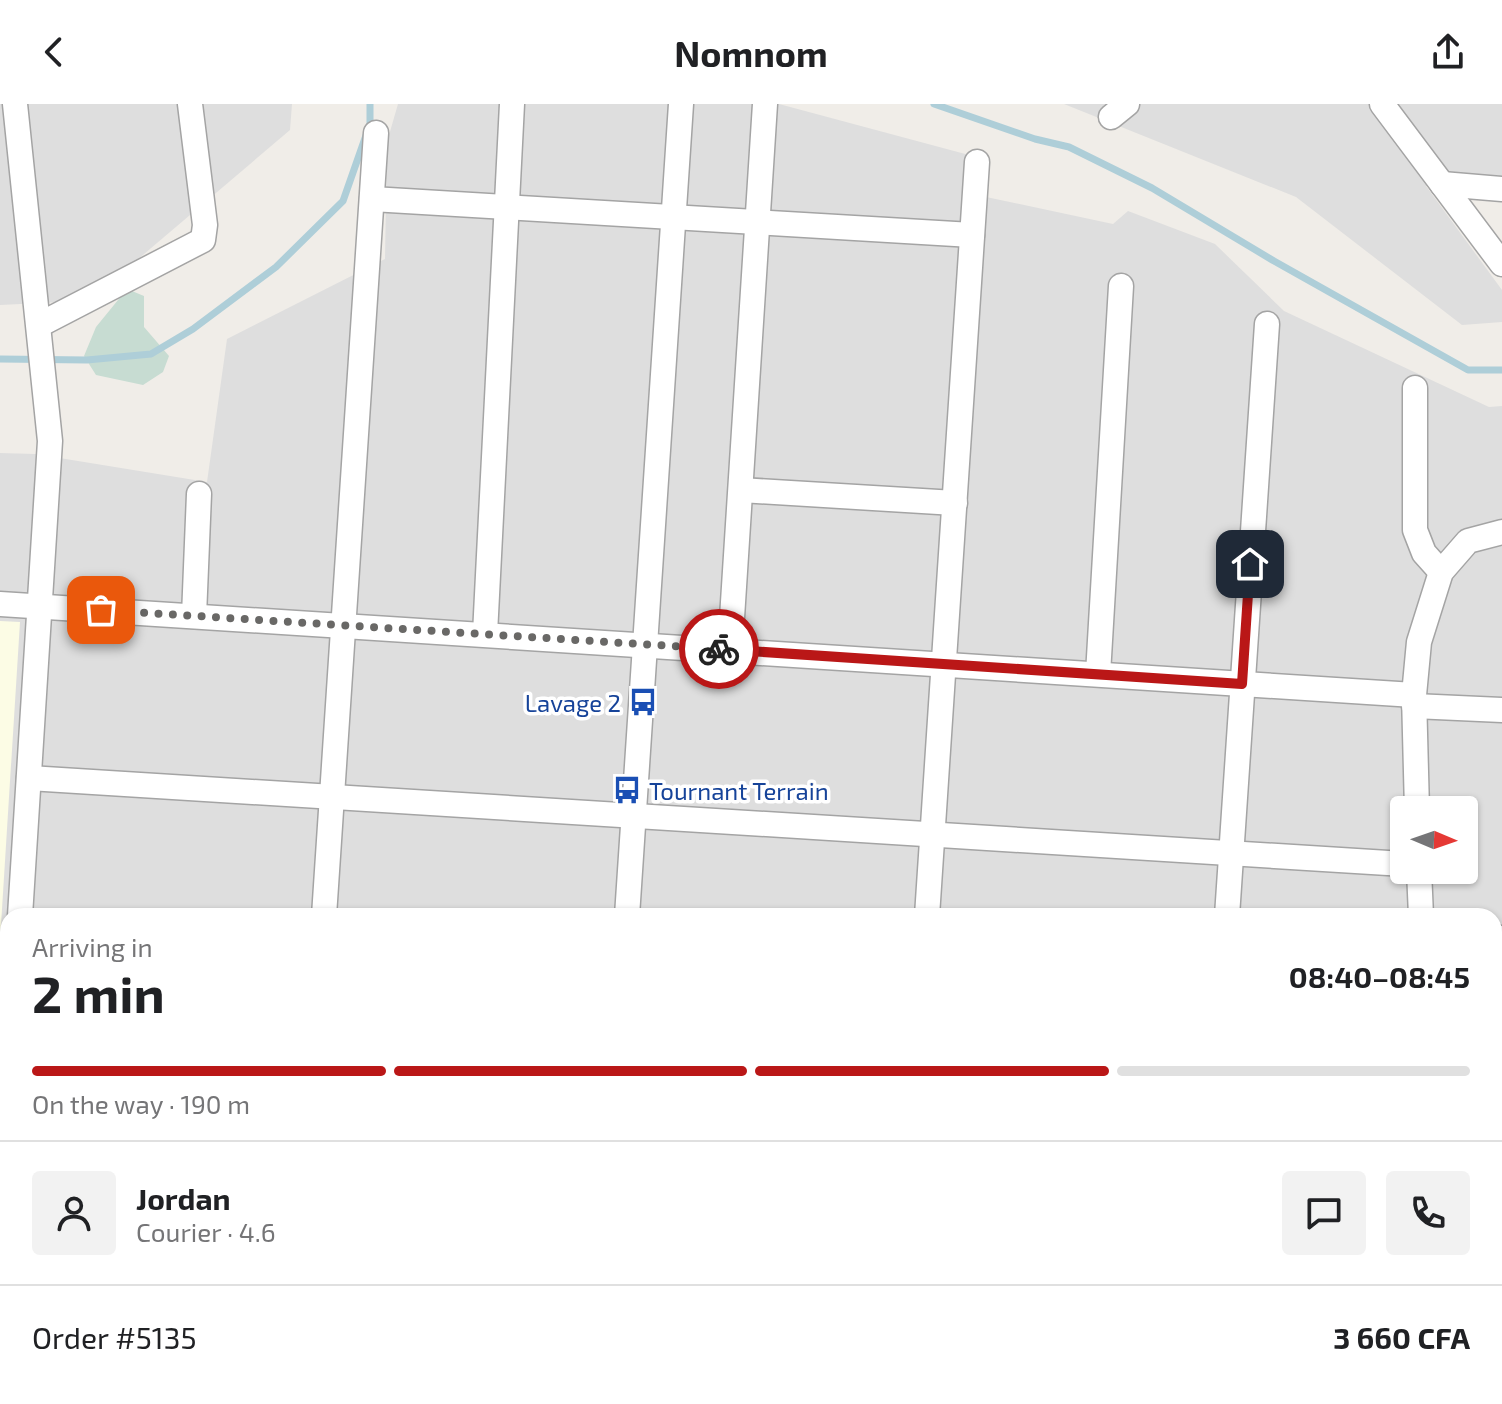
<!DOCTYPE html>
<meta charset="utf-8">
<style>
:root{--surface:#fff;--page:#f2f2f2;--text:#202124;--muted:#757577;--line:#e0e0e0;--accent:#ba1717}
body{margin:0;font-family:"Exo 2",sans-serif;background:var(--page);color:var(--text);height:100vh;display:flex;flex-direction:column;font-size:30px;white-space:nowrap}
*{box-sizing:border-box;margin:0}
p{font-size:26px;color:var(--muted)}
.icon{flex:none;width:44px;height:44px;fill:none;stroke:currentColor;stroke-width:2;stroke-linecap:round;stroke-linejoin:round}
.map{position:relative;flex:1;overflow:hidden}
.drawer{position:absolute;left:0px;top:804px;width:1502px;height:496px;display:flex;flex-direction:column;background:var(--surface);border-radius:24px 24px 0 0;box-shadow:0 2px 6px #0004}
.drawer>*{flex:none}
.needle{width:52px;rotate:92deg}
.controls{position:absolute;left:1390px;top:692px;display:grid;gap:16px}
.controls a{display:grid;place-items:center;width:88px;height:88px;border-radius:8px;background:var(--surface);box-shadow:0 2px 6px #0004;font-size:40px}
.pin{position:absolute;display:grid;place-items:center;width:68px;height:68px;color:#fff;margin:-34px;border-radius:16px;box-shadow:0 4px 12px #0006}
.courier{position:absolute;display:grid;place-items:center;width:80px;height:80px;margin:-40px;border:6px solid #ba1717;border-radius:50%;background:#fff;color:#222;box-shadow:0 2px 10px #0007}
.headline em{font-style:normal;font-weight:700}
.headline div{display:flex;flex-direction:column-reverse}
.headline{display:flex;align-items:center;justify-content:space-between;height:136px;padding:0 32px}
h1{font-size:52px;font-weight:700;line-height:60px}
.bar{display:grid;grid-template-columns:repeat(4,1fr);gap:12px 8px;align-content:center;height:96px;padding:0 32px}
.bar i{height:10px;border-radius:6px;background:var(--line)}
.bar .selected{background:var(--accent)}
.bar p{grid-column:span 4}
.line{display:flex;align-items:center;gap:20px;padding:0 32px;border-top:2px solid var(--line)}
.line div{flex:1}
.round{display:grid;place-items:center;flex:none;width:84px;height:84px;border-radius:8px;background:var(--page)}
header{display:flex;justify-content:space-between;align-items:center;height:104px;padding:0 32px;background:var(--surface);font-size:36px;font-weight:700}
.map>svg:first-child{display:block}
</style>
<header><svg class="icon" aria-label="back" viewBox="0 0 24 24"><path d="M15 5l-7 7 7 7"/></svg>Nomnom<svg class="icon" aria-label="share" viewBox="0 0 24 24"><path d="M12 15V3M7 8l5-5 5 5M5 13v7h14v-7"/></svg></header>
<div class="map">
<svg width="1502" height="1300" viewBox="0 0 1502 1300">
<rect width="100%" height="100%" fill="#f0ede8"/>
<g fill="#dedede" fill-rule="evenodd">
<path d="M0 0H292L290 26 117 173 62 198 0 201Z"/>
<path d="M398 0H779L969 51 972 90 1113 120 1128 107 1215 140 1284 207 1489 303 1502 302V1300H0V349L35 350 207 378 227 235 385 155 387 38ZM1404 706H1464V766H1404ZM8 812H1494V1292H8Z"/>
<path d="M1064 0H1502V89L1426 82 1502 186V218L1462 221 1296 93Z"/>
</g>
<path fill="#fcfce5" d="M0 517 20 518 0 837Z"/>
<path fill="#c7dcd2" d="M127 185 144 192V223L169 252 163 268 143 281 96 271 84 252 96 223Z"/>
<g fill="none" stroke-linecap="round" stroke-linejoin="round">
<g stroke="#aeced8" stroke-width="7">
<path d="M934 0 1035 35 1069 43 1152 84 1274 157 1468 266H1502"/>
<path d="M0 255 87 256 151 250 193 225 276 163 343 97 370 20V0"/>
</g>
<defs>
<g id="street">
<path d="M15 0 50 337 20 812"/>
<path d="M1382 0 1502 160"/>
<path d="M1111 13 1127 0"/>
<path d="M1442 80 1502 85"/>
<path d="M372 95 972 131"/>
<path d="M39 221 203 136 205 121 190 0"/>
<path d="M1415 284V426L1424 449 1441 468"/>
<path d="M741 386 955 399"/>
<path d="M0 500 1414 591"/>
<path d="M194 512 199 390"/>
<path d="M485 530 512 0"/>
<path d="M730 545 765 0"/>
<path d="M1098 570 1121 182"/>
<path d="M1414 602 1502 606"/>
<path d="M29 674 1404 760"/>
<path d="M1417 706 1414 591 1419 538 1441 468 1468 437 1502 428"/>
<path d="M1419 766 1421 812"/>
<path d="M324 812 376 29"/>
<path d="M627 812 681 0"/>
<path d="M927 812 977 58"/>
<path d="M1227 812 1267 220"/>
<path d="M1494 833 1502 834"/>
<path d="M1494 1128H1502"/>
<path d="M0 1140 8 1009"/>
<path d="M0 1188 8 1189"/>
<path d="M1494 1288H1502"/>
<path d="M293 1300V1292"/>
<path d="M594 1300 595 1292"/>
<path d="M894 1300 895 1292"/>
<path d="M1194 1300 1195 1292"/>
<path d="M1427 1300 1428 1292"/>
</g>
<g id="secondary">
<path d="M0 1019H8"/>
<path d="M1494 1194 1502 1203"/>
</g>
</defs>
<use href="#street" stroke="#a4a4a4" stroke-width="27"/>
<use href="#secondary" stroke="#636d12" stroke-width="35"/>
<use href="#street" stroke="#fff" stroke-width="24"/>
<use href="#secondary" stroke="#f0f3c3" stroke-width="32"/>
</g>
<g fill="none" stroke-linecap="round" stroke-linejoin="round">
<path stroke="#696866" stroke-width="8" stroke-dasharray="0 14.4" d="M101 506 719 545"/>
<path stroke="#ba1717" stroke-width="10" d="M719 545 1242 580 1250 460"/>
</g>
<defs>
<symbol id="bus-bare" viewBox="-9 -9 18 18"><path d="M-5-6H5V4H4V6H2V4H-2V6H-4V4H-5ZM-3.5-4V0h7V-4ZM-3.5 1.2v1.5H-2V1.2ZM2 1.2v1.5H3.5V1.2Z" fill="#1a4fb4" stroke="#fff" stroke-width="2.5" paint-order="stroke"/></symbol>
</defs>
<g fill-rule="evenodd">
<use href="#bus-bare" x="623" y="578" width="40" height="40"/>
<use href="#bus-bare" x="607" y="666" width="40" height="40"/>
</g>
<g text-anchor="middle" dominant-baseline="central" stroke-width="7" stroke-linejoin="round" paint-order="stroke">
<g font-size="24" fill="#164399" stroke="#fff" text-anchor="end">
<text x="621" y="598">Lavage 2</text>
<text x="649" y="686" text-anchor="start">Tournant Terrain</text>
</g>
</g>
</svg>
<div class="controls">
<a><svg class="needle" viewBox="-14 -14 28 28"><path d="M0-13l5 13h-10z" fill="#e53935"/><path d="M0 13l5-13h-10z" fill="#757577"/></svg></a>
</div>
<div class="pin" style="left:101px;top:506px;background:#ea580c"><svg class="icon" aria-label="bag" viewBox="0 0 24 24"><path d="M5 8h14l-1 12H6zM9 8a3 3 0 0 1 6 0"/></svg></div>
<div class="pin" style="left:1250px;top:460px;background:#1f2937"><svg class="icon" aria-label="home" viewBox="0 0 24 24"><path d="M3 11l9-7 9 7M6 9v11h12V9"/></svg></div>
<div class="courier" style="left:719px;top:545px"><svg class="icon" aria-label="bike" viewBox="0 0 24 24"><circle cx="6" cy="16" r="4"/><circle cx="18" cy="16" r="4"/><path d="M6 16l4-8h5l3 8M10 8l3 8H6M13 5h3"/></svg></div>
<section class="drawer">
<div class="headline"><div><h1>2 min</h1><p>Arriving in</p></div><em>08:40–08:45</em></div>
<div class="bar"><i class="selected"></i><i class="selected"></i><i class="selected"></i><i></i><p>On the way · 190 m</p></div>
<div class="line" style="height:144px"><a class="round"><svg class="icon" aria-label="person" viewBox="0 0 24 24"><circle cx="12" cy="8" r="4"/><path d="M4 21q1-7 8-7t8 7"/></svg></a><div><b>Jordan</b><p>Courier · 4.6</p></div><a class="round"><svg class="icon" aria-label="chat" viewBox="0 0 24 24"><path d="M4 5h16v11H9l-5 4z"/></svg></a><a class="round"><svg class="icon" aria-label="phone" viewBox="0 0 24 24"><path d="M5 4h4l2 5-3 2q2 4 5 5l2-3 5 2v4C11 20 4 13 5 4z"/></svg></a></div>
<div class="line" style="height:104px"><div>Order #5135</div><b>3 660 CFA</b></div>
</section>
</div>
